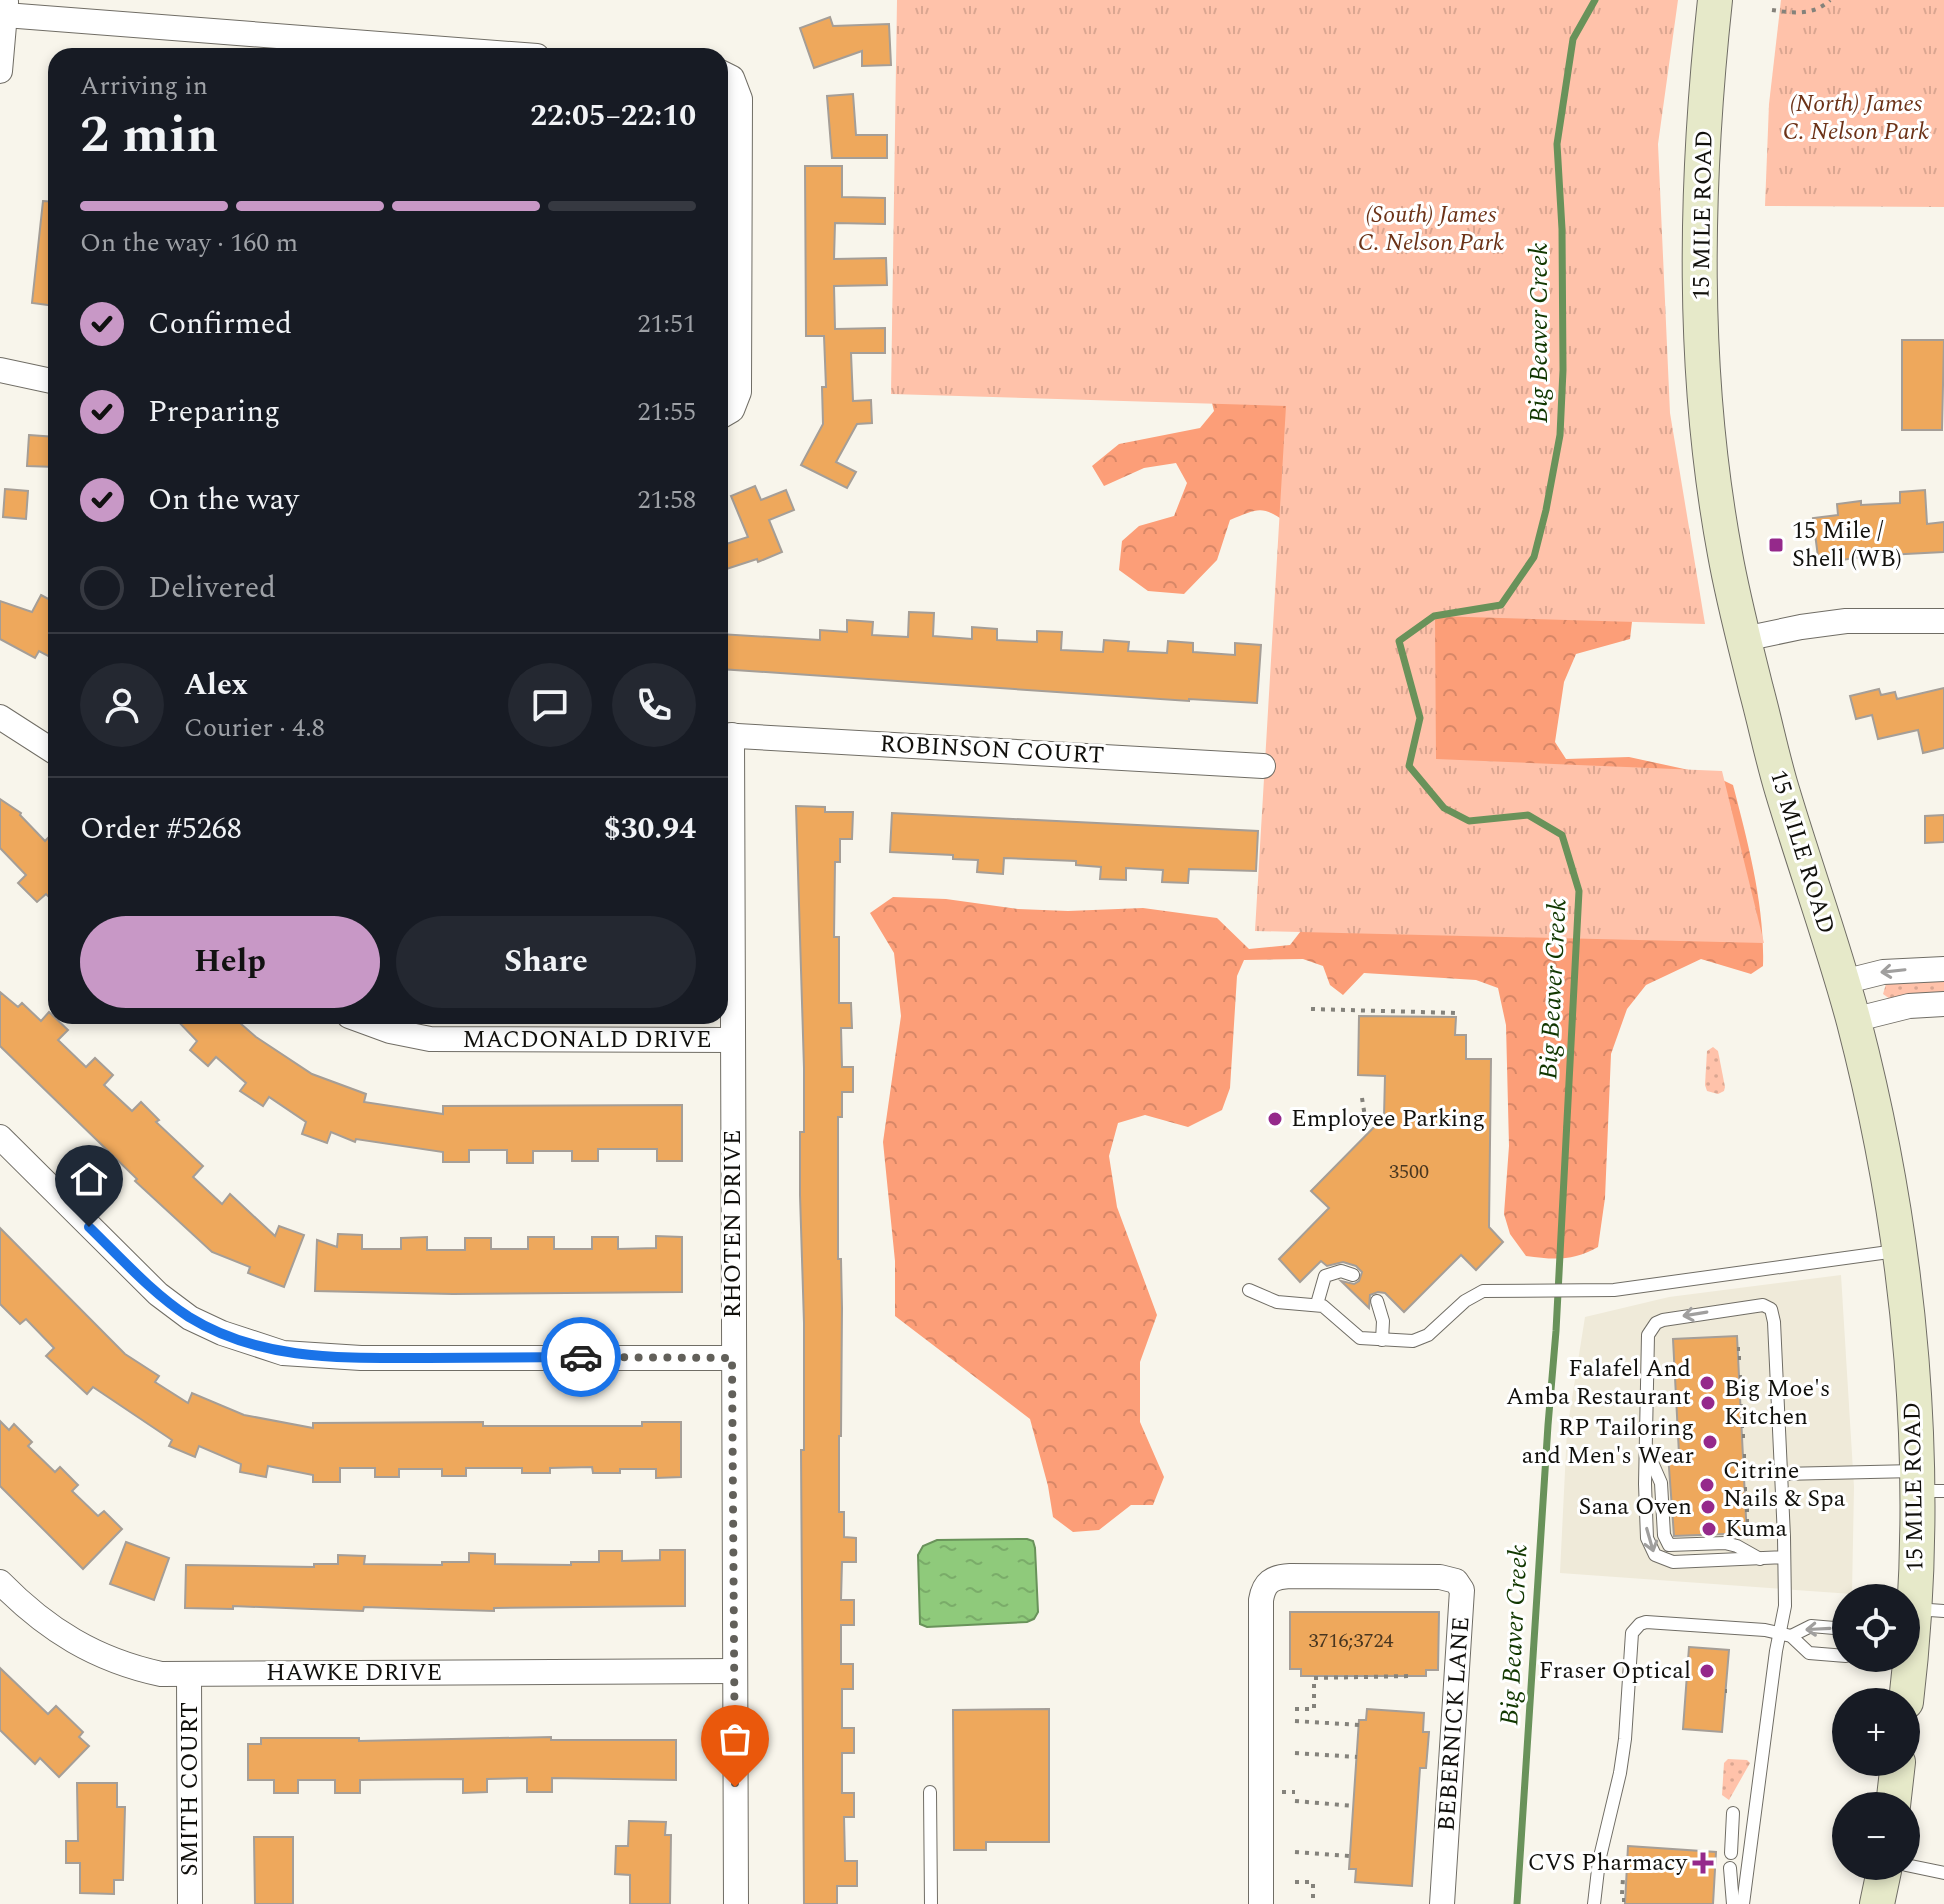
<!DOCTYPE html>
<meta charset="utf-8">
<style>
:root{--surface:#171b24;--page:#242831;--text:#f1f3f6;--muted:#9ea1a6;--line:#363941;--accent:#c898c6}
body{margin:0;font-family:Spectral,serif;background:var(--page);color:var(--text);height:100vh;display:flex;flex-direction:column;font-size:30px;white-space:nowrap}
*{box-sizing:border-box;margin:0}
p{font-size:26px;color:var(--muted)}
.icon{flex:none;width:44px;height:44px;fill:none;stroke:currentColor;stroke-width:2;stroke-linecap:round;stroke-linejoin:round}
.map{position:relative;flex:1;overflow:hidden}
.drawer{position:absolute;left:48px;top:48px;width:680px;height:976px;display:flex;flex-direction:column;background:var(--surface);border-radius:24px;box-shadow:0 4px 12px #0003}
.drawer>*{flex:none}
.buttons{position:absolute;left:1832px;top:1584px;display:grid;gap:16px}
.buttons a{display:grid;place-items:center;width:88px;height:88px;border-radius:50%;background:var(--surface);box-shadow:0 4px 12px #0003;font-size:40px}
.pin{position:absolute;display:grid;place-items:center;width:68px;height:68px;color:#fff;margin:-82px -34px;border-radius:50% 50% 50% 0;rotate:-45deg;box-shadow:0 0 8px #0007}
.pin .icon{rotate:45deg}
.courier{position:absolute;display:grid;place-items:center;width:80px;height:80px;margin:-40px;border:6px solid #1a73e8;border-radius:50%;background:#fff;color:#222;box-shadow:0 2px 10px #0007}
.overview em{font-style:normal;font-weight:700}
.overview div{display:flex;flex-direction:column-reverse}
.overview{display:flex;align-items:center;justify-content:space-between;height:136px;padding:0 32px}
h1{font-size:52px;font-weight:700;line-height:60px}
.bar{display:grid;grid-template-columns:repeat(4,1fr);gap:12px 8px;align-content:center;height:96px;padding:0 32px}
.bar i{height:10px;border-radius:6px;background:var(--line)}
.bar .current{background:var(--accent)}
.bar p{grid-column:span 4}
.line{display:flex;align-items:center;gap:20px;padding:0 32px;border-top:2px solid var(--line)}
.line div{flex:1}
.round{display:grid;place-items:center;flex:none;width:84px;height:84px;border-radius:42px;background:var(--page)}
ol{padding:0 32px;list-style:none}
li{display:flex;align-items:center;gap:24px;height:88px}
li p{margin-inline-start:auto}
li .icon{padding:8px;border-radius:50%;background:var(--accent);color:#111;stroke-width:4}
li:last-child{color:var(--muted)}
li i{width:44px;height:44px;border:4px solid var(--line);border-radius:50%}
.primary-button{display:flex;gap:16px;margin-top:auto;padding:16px 32px}
.primary-button a{flex:1;height:92px;border-radius:48px;background:var(--accent);color:#111;font-size:32px;font-weight:700;line-height:92px;text-align:center}
.primary-button a+a{background:var(--page);color:var(--text)}
.map>svg:first-child{display:block}
</style>
<div class="map">
<svg width="1944" height="1904" viewBox="0 0 1944 1904">
<defs>
<pattern id="grass-dots" width="8" height="8" patternUnits="userSpaceOnUse" patternTransform="scale(2)"><rect width="8" height="8" fill="#ffc2aa"/><path d="M2 2h.1M6 6h.1" fill="none" stroke="#daa691" stroke-width="1.8" stroke-linecap="round"/></pattern>
<pattern id="forest-crowns" width="20" height="18" patternUnits="userSpaceOnUse" patternTransform="scale(2)"><rect width="20" height="18" fill="#fc9e78"/><path d="M2 6a3 3 0 1 1 6 0M12 15a3 3 0 1 1 6 0" fill="none" stroke="#d78767"/></pattern>
<pattern id="park-tufts" width="24" height="20" patternUnits="userSpaceOnUse" patternTransform="scale(2)"><rect width="24" height="20" fill="#ffc2aa"/><path d="M3 7l-1-3M5 7V3M7 7l1-3M15 17l-1-3M17 17v-4M19 17l1-3" fill="none" stroke="#daa691"/></pattern>
<pattern id="water-ripples" width="26" height="14" patternUnits="userSpaceOnUse" patternTransform="scale(2)"><rect width="26" height="14" fill="#8fca7b"/><path d="M2 4q2-2 4 0t4 0M15 11q2-2 4 0t4 0" fill="none" stroke="#7aac69"/></pattern>
</defs>
<rect width="100%" height="100%" fill="#f8f5eb"/>
<path fill="#efead9" d="M1841 1275 1854 1487 1852 1594 1560 1573 1567 1430 1585 1317 1669 1297Z"/>
<g fill="url(#grass-dots)">
<path d="M1944 978V995L1890 999 1883 994 1886 984 1905 980Z"/>
<path d="M1713 1047 1718 1051 1725 1087 1724 1091 1718 1094 1707 1091 1705 1085 1707 1051Z"/>
<path d="M1728 1759 1747 1760 1750 1763 1729 1800 1722 1795 1724 1763Z"/>
</g>
<path fill="url(#forest-crowns)" d="M1043 236 1633 613 1630 639 1576 654 1564 682 1555 742 1566 759 1629 757 1712 775 1733 785C1748 843 1765 906 1763 966L1751 974 1701 959 1646 985 1627 1009 1611 1054 1605 1198 1598 1247C1573 1261 1555 1260 1526 1256L1510 1234 1504 1214 1509 1146 1506 1025 1498 988 1476 980 1364 973 1343 995 1330 985 1323 966 1303 959 1244 960 1237 976 1230 1088 1222 1110 1188 1127 1145 1115 1118 1123 1109 1156 1117 1207 1157 1315 1140 1362V1422L1164 1477 1153 1505H1131L1099 1530 1073 1532 1053 1517 1048 1486 1030 1419 895 1316V1261L883 1142 901 1016 894 953 870 913 893 897 946 899 1018 909 1068 911 1143 908 1217 918 1249 949 1290 945 1311 918 1287 523C1262 505 1259 508 1230 520L1217 560 1184 594 1148 591 1119 570 1122 541 1139 526 1174 516 1187 483 1176 463 1144 468 1104 486 1092 466 1119 444 1200 428 1214 411 1209 391Z"/>
<g fill="url(#park-tufts)">
<path d="M897 0H1678L1658 144 1670 413 1705 624 1435 616 1436 759 1722 771 1764 943 1255 931 1286 406 891 394Z"/>
<path d="M1781 0H1944V207L1765 206 1769 104Z"/>
</g>
<path fill="url(#water-ripples)" stroke="#69925a" stroke-width="2" d="M1027 1539 1033 1541 1035 1548 1038 1612 1034 1619 1027 1622 927 1627 920 1624 918 1555 923 1546 937 1540Z"/>
<g fill="none" stroke-linecap="round" stroke-linejoin="round">
<path stroke="#69925a" stroke-width="7" d="M1517 1904 1548 1425 1556 1331 1579 891 1562 835 1528 815 1469 821 1444 808 1409 766 1420 718 1399 641 1434 616 1501 605 1534 557 1546 510 1560 435 1563 370 1562 229 1557 144 1573 39 1595 0"/>
</g>
<g fill="#eea85c" stroke="#a59e97" stroke-width="2">
<path d="M830 17 833 26 889 24 891 65 862 66V51L814 68 800 28Z"/>
<path d="M853 94 856 135H887V158H832L827 96Z"/>
<path d="M805 166H842V197L885 198V224L835 223 834 259 886 258 887 285 834 286 835 329 885 328V353H851L853 401 871 400 872 423 857 424 836 462 856 472 847 488 801 465 823 424 822 387H826L824 336H806Z"/>
<path d="M43 201 56 202V306L32 303Z"/>
<path d="M1902 340H1944L1942 430H1902Z"/>
<path d="M29 435 56 437V467L27 466Z"/>
<path d="M755 486 761 500 786 490 794 510 769 520 782 552 758 562 757 559 720 571V546L748 537 731 496Z"/>
<path d="M5 489 28 491 26 519 3 517Z"/>
<path d="M1925 490 1927 524 1944 522V552L1867 556 1829 562 1828 556 1818 557 1813 518 1838 515 1837 504 1861 501V505L1900 503V492Z"/>
<path d="M41 595 56 603V660L39 651 35 658 0 639V601L32 612Z"/>
<path d="M909 612 934 613 933 636 972 639V627L997 629V640L1037 642V631L1062 632 1061 650 1103 652 1104 640 1129 642 1128 651 1167 653 1168 641 1193 643V652L1235 655V643L1261 645 1257 703 1189 699V701L720 669V634L820 640V630L847 632V620L873 622 872 635 908 637Z"/>
<path d="M1944 688V748L1923 753 1918 730 1878 739 1872 715 1856 719 1850 696 1879 689 1881 695 1895 692 1897 699Z"/>
<path d="M0 799 21 813 20 815 45 841 56 830V904L46 894 37 902 18 883 26 875 0 848Z"/>
<path d="M796 806 825 807V812H853L852 839H840V862H835L834 937H839V1003H851L852 1028H841L842 1067H853V1092H842V1117H838V1259H841L842 1308 841 1436H839V1512H844V1537L856 1538V1562H842L841 1600H854V1625H841V1664H853V1689H842V1728H854V1753H842V1793H854V1817H844L845 1861H857V1886H837V1904H804L801 1450H804V1323L800 1195V1132H804V1068Z"/>
<path d="M892 813 1258 831 1256 871 1189 869 1188 883 1162 882 1163 870 1126 868V880L1100 879 1101 867 1076 865V861L1004 858 1003 874 977 872 978 860 953 859V855L890 852Z"/>
<path d="M1944 815V842L1925 843V816Z"/>
<path d="M0 992 18 1007 22 1003 41 1021 49 1012 68 1030 58 1040 86 1067 95 1058 113 1075 104 1085 132 1111 141 1102 159 1120 156 1122 203 1166 193 1177 222 1204 230 1194 275 1236 279 1226 304 1235 284 1287 248 1273 250 1267 212 1252 135 1181 137 1179 0 1046Z"/>
<path d="M173 1016H232L256 1037 312 1074 366 1094 364 1102 443 1114V1106L682 1105V1161H657V1149H598V1161H572V1151H533V1163H507V1150H469V1162H443V1152L356 1139 355 1142 331 1132 327 1143 302 1134 306 1122 269 1097 263 1106 240 1091 246 1083 216 1057 208 1066 190 1050 197 1041Z"/>
<path d="M1359 1016 1456 1017 1455 1035H1466V1059H1491L1489 1227 1503 1242 1476 1270 1461 1255 1404 1312 1385 1293 1378 1292 1370 1295 1369 1308 1341 1281 1354 1284 1359 1281 1362 1272 1356 1266 1343 1262 1327 1266 1321 1261 1300 1282 1279 1259 1329 1208 1311 1191 1384 1117 1385 1076 1358 1075Z"/>
<path d="M0 1228 125 1354 159 1376 155 1382 188 1403 192 1393 244 1415 313 1428V1423L483 1422V1426H642V1422H681V1477L656 1478V1469H620V1473H593L592 1467 550 1468V1473H522V1468H466V1476H442V1469H399V1477H375V1468H340V1482H313V1475L268 1466 266 1477 240 1472 241 1464 199 1446 195 1457 169 1446 172 1440 93 1387 87 1394 46 1356 54 1348 26 1319 20 1324 0 1304Z"/>
<path d="M338 1234 362 1235V1249H401V1238L427 1237V1250H465V1238H491V1249H528V1237H554V1249H592V1237H618V1249L656 1248V1236L682 1237V1292L453 1294 315 1291 317 1240 337 1247Z"/>
<path d="M1737 1336 1747 1538 1725 1534 1674 1536 1668 1454H1679L1673 1339Z"/>
<path d="M0 1421 9 1430 14 1424 32 1442 28 1446 55 1472 60 1467 78 1485 72 1491 98 1516 104 1511 122 1529 83 1569 0 1486Z"/>
<path d="M126 1542 169 1558 154 1600 110 1584Z"/>
<path d="M660 1550H685V1606L494 1608V1611L364 1607 363 1611 233 1606V1609L185 1608 186 1565 314 1567V1564H338V1555L365 1556 364 1564 442 1565V1562H469V1553L495 1554V1564L571 1565V1562H599V1551H622V1561L660 1560Z"/>
<path d="M1290 1612H1439L1438 1670H1426V1676H1301V1669H1290Z"/>
<path d="M1689 1647 1729 1650 1722 1732 1683 1729Z"/>
<path d="M0 1668 48 1714 56 1706 83 1732 79 1737 89 1746 59 1777 40 1758 35 1764 0 1730Z"/>
<path d="M1049 1709V1842H986V1850H954L953 1710Z"/>
<path d="M1367 1709 1424 1713 1423 1732H1429L1426 1768H1420L1412 1886 1355 1882 1356 1869H1349L1359 1720H1366Z"/>
<path d="M551 1737V1740H676V1780L552 1778V1792H527V1778L487 1779V1792L463 1793V1779L360 1780V1793H335V1780H298V1793H274V1780H248V1744H261V1738H359V1741Z"/>
<path d="M77 1783H117V1807H125L123 1880H114V1894L80 1893V1863H66V1841H78Z"/>
<path d="M629 1821 666 1822 665 1835H671L670 1904H630V1875L615 1874 616 1846H628Z"/>
<path d="M254 1837H293V1904H255Z"/>
<path d="M1628 1846 1716 1852 1713 1904H1625Z"/>
</g>
<g fill="none" stroke-linecap="round" stroke-linejoin="round">
<defs>
<g id="service">
<path d="M1249 1290 1277 1302 1323 1306 1360 1338 1413 1341 1428 1335 1465 1301 1483 1291 1614 1290 1896 1251"/>
<path d="M1377 1301 1383 1321 1382 1340"/>
<path d="M1317 1304 1325 1276 1341 1271 1353 1275"/>
<path d="M1647 1451 1661 1483 1664 1535 1669 1545 1725 1543 1737 1546 1760 1559"/>
<path d="M1781 1474 1915 1471"/>
<path d="M1919 1491H1944"/>
<path d="M1915 1609 1944 1611"/>
<path d="M1791 1636 1811 1626 1846 1629"/>
<path d="M1864 1658 1909 1662"/>
<path d="M930 1792 931 1904"/>
<path d="M1731 1853 1733 1813"/>
<path d="M1906 1865 1944 1873"/>
<path d="M1730 1868 1733 1904"/>
<path d="M1594 1904 1599 1861 1620 1773 1625 1739 1632 1633 1640 1624 1646 1622 1765 1630 1791 1636 1809 1653 1846 1656"/>
<path d="M1743 1904 1776 1651 1785 1606 1784 1537 1774 1322 1771 1309 1763 1305 1663 1320 1656 1323 1648 1335 1645 1484 1647 1538 1655 1555 1673 1562 1784 1557"/>
</g>
<g id="minor">
<path d="M5 15 537 56"/>
<path d="M0 71 6 2"/>
<path d="M720 72 732 78 740 99 739 392 732 410 720 417"/>
<path d="M0 370 56 382"/>
<path d="M1744 639 1801 627 1846 621H1944"/>
<path d="M0 717 56 753"/>
<path d="M720 735 1263 766"/>
<path d="M732 735 736 1904"/>
<path d="M1843 982 1883 972 1944 969"/>
<path d="M349 1016 390 1031 430 1039 732 1040"/>
<path d="M1853 1020 1909 1006 1944 1004"/>
<path d="M0 1137 158 1294 190 1318 222 1333 283 1353 361 1358H732"/>
<path d="M0 1582C47 1630 96 1660 161 1674L735 1671"/>
<path d="M189 1675 190 1904"/>
<path d="M1261 1904V1600C1264 1582 1272 1577 1290 1576L1440 1577 1456 1581 1462 1590 1442 1904"/>
</g>
<g id="secondary">
<path d="M1715 0C1695 184 1691 371 1725 554 1733 599 1745 644 1756 689 1765 722 1772 757 1782 790 1805 867 1833 944 1854 1022 1911 1241 1933 1476 1906 1702"/>
<path d="M1893 1806 1898 1762"/>
<path d="M1877 1904 1885 1866"/>
</g>
</defs>
<use href="#service" stroke="#706d65" stroke-width="14"/>
<use href="#minor" stroke="#706d65" stroke-width="26"/>
<use href="#secondary" stroke="#706d65" stroke-width="36"/>
<g stroke="#84827b" stroke-width="4" stroke-dasharray="4 6" stroke-linecap="butt">
<path d="M1772 10C1792 13 1814 16 1830 0"/>
<path d="M1311 1009 1456 1013"/>
<path d="M1362 1098 1365 1117"/>
<path d="M1310 1117H1384"/>
<path d="M1371 1117 1375 1127"/>
<path d="M1737 1349H1740"/>
<path d="M1738 1358H1741"/>
<path d="M1739 1377H1742"/>
<path d="M1740 1406H1743"/>
<path d="M1741 1426H1744"/>
<path d="M1742 1436H1745"/>
<path d="M1743 1456H1746"/>
<path d="M1744 1489H1747"/>
<path d="M1745 1510H1749"/>
<path d="M1746 1521H1749"/>
<path d="M1750 1530 1764 1529"/>
<path d="M1314 1678 1412 1676"/>
<path d="M1725 1691H1727"/>
<path d="M1295 1709H1314V1678"/>
<path d="M1295 1721 1359 1725"/>
<path d="M1295 1753 1357 1757"/>
<path d="M1282 1792H1295"/>
<path d="M1295 1801 1354 1806"/>
<path d="M1295 1852 1350 1856"/>
<path d="M1295 1882H1313V1904"/>
<path d="M1622 1894 1623 1878"/>
<path d="M1622 1900H1625"/>
</g>
<use href="#service" stroke="#fff" stroke-width="12"/>
<use href="#minor" stroke="#fff" stroke-width="24"/>
<use href="#secondary" stroke="#e6e9c9" stroke-width="34"/>
</g>
<defs><path id="oneway-shaft" d="M-6 0H5M1.5-3L5.5 0L1.5 3" fill="none" stroke-width="1.6" stroke-linecap="round" stroke-linejoin="round" transform="scale(2)"/></defs>
<g stroke="#a09f9e">
<use href="#oneway-shaft" transform="translate(1893 971) rotate(174)"/>
<use href="#oneway-shaft" transform="translate(1695 1314) rotate(171)"/>
<use href="#oneway-shaft" transform="translate(1650 1540) rotate(74)"/>
<use href="#oneway-shaft" transform="translate(1818 1629) rotate(177)"/>
</g>
<g fill="none" stroke-linecap="round" stroke-linejoin="round">
<path stroke="#62605a" stroke-width="8" stroke-dasharray="0 14.4" d="M581 1357 732 1358 735 1787"/>
<path stroke="#1a73e8" stroke-width="10" d="M89 1227C121 1258 152 1293 189 1317 262 1362 346 1358 427 1358 478 1358 529 1357 581 1357"/>
</g>
<g fill="#95298b" stroke="#fff" stroke-width="3">
<rect x="1768" y="537" width="16" height="16" rx="4"/>
<circle cx="1275" cy="1119" r="8"/>
<circle cx="1707" cy="1383" r="8"/>
<circle cx="1708" cy="1403" r="8"/>
<circle cx="1710" cy="1442" r="8"/>
<circle cx="1707" cy="1485" r="8"/>
<circle cx="1708" cy="1507" r="8"/>
<circle cx="1709" cy="1529" r="8"/>
<circle cx="1707" cy="1671" r="8"/>
<path d="M1699 1851h8v8h8v8h-8v8h-8v-8h-8v-8h8z"/>
</g>
<g text-anchor="middle" dominant-baseline="central" stroke-width="6" stroke-linejoin="round" paint-order="stroke">
<g font-size="20" fill="#483620">
<text x="1409" y="1172">3500</text>
<text x="1351" y="1641">3716;3724</text>
</g>
<g font-size="24" font-style="italic" fill="#6c3217" stroke="#fff">
<text x="1856" y="104">(North) James<tspan x="1856" dy="28">C. Nelson Park</tspan></text>
<text x="1431" y="215">(South) James<tspan x="1431" dy="28">C. Nelson Park</tspan></text>
</g>
<g font-size="24" fill="#11100c" stroke="#fff">
<text transform="translate(1703 215) rotate(-89)">15 MILE ROAD</text>
<text transform="translate(992 750) rotate(3)">ROBINSON COURT</text>
<text transform="translate(1802 852) rotate(73)">15 MILE ROAD</text>
<text x="587" y="1040">MACDONALD DRIVE</text>
<text transform="translate(733 1224) rotate(-90)">RHOTEN DRIVE</text>
<text transform="translate(1914 1487) rotate(-91)">15 MILE ROAD</text>
<text x="354" y="1673">HAWKE DRIVE</text>
<text transform="translate(1454 1724) rotate(-86)">BEBERNICK LANE</text>
<text transform="translate(190 1789) rotate(-90)">SMITH COURT</text>
</g>
<g font-size="24" fill="#11100c" stroke="#fff" text-anchor="start">
<text x="1792" y="531">15 Mile /<tspan x="1792" dy="28">Shell (WB)</tspan></text>
<text x="1291" y="1119">Employee Parking</text>
<text x="1691" y="1369" text-anchor="end">Falafel And<tspan x="1691" dy="28">Amba Restaurant</tspan></text>
<text x="1724" y="1389">Big Moe's<tspan x="1724" dy="28">Kitchen</tspan></text>
<text x="1694" y="1428" text-anchor="end">RP Tailoring<tspan x="1694" dy="28">and Men's Wear</tspan></text>
<text x="1723" y="1471">Citrine<tspan x="1723" dy="28">Nails &amp; Spa</tspan></text>
<text x="1692" y="1507" text-anchor="end">Sana Oven</text>
<text x="1725" y="1529">Kuma</text>
<text x="1691" y="1671" text-anchor="end">Fraser Optical</text>
<text x="1687" y="1863" text-anchor="end">CVS Pharmacy</text>
</g>
<g font-size="26" font-style="italic" fill="#113700" stroke="#fff">
<text transform="translate(1539 333) rotate(-90)">Big Beaver Creek</text>
<text transform="translate(1553 989) rotate(-87)">Big Beaver Creek</text>
<text transform="translate(1514 1635) rotate(-87)">Big Beaver Creek</text>
</g>
</g>
</svg>
<div class="buttons">
<a><svg class="icon" aria-label="locate" viewBox="0 0 24 24"><circle cx="12" cy="12" r="6"/><path d="M12 2v4M12 18v4M2 12h4M18 12h4"/></svg></a>
<a>+</a>
<a>−</a>
</div>
<div class="pin" style="left:735px;top:1787px;background:#ea580c"><svg class="icon" aria-label="bag" viewBox="0 0 24 24"><path d="M5 8h14l-1 12H6zM9 8a3 3 0 0 1 6 0"/></svg></div>
<div class="pin" style="left:89px;top:1227px;background:#1f2937"><svg class="icon" aria-label="home" viewBox="0 0 24 24"><path d="M3 11l9-7 9 7M6 9v11h12V9"/></svg></div>
<div class="courier" style="left:581px;top:1357px"><svg class="icon" aria-label="car" viewBox="0 0 24 24"><path d="M5 17H2v-5l4-1 3-4h7l3 4 3 1v5h-3M9 17h6M6 11h13"/><circle cx="7" cy="17" r="2"/><circle cx="17" cy="17" r="2"/></svg></div>
<section class="drawer">
<div class="overview"><div><h1>2 min</h1><p>Arriving in</p></div><em>22:05–22:10</em></div>
<div class="bar"><i class="current"></i><i class="current"></i><i class="current"></i><i></i><p>On the way · 160 m</p></div>
<ol>
<li><svg class="icon" aria-label="check" viewBox="0 0 24 24"><path d="M5 12l5 5 9-10"/></svg>Confirmed<p>21:51</p></li>
<li><svg class="icon" aria-label="check" viewBox="0 0 24 24"><path d="M5 12l5 5 9-10"/></svg>Preparing<p>21:55</p></li>
<li><svg class="icon" aria-label="check" viewBox="0 0 24 24"><path d="M5 12l5 5 9-10"/></svg>On the way<p>21:58</p></li>
<li><i></i>Delivered</li>
</ol>
<div class="line" style="height:144px"><a class="round"><svg class="icon" aria-label="person" viewBox="0 0 24 24"><circle cx="12" cy="8" r="4"/><path d="M4 21q1-7 8-7t8 7"/></svg></a><div><b>Alex</b><p>Courier · 4.8</p></div><a class="round"><svg class="icon" aria-label="chat" viewBox="0 0 24 24"><path d="M4 5h16v11H9l-5 4z"/></svg></a><a class="round"><svg class="icon" aria-label="phone" viewBox="0 0 24 24"><path d="M5 4h4l2 5-3 2q2 4 5 5l2-3 5 2v4C11 20 4 13 5 4z"/></svg></a></div>
<div class="line" style="height:104px"><div>Order #5268</div><b>$30.94</b></div>
<div class="primary-button"><a>Help</a><a>Share</a></div>
</section>
</div>
